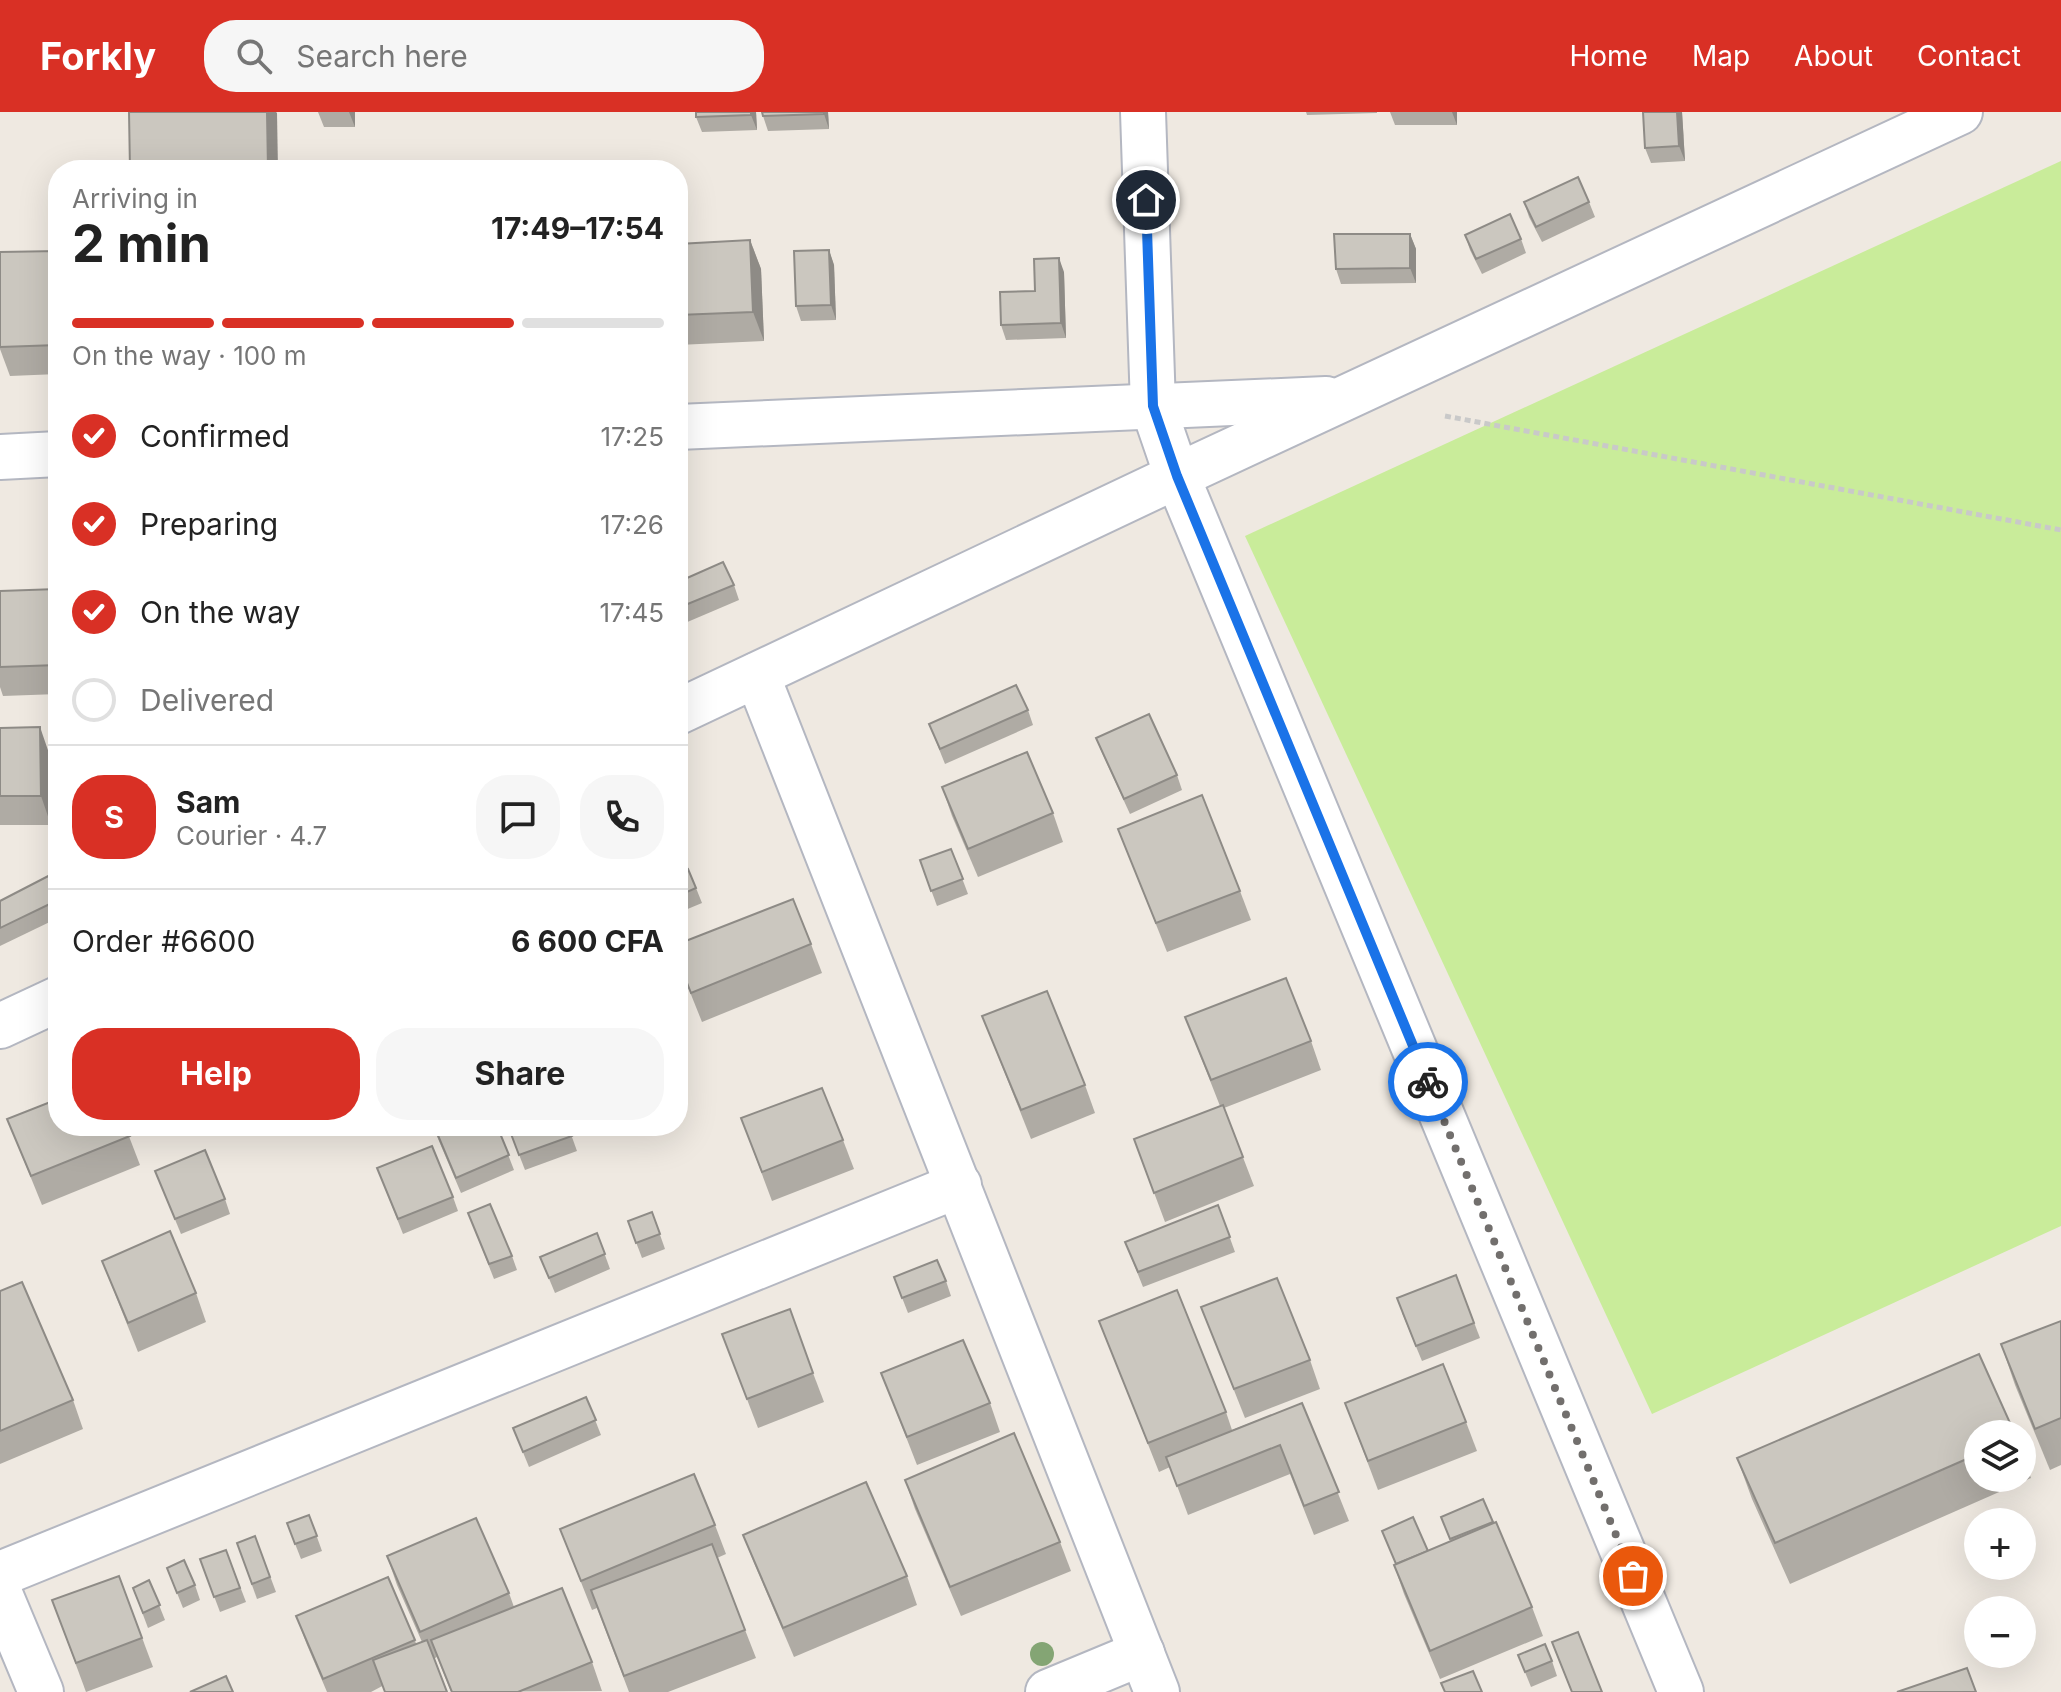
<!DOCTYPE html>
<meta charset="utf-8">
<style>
:root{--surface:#fff;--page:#f6f6f6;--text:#222;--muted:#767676;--line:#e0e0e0;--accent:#d93025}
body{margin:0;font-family:Inter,sans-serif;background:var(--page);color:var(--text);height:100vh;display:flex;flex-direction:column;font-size:30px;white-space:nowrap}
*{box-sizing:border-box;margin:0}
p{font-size:26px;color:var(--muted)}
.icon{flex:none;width:44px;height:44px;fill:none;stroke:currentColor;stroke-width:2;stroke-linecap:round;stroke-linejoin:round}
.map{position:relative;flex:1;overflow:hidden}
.sheet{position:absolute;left:48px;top:48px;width:640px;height:976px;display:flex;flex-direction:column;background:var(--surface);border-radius:32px;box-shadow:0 8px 32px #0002}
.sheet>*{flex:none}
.controls{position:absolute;left:1964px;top:1308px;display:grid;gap:16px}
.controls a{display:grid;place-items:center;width:72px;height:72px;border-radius:50%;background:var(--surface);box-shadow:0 8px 32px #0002;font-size:40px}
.pin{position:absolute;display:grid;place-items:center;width:68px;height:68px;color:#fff;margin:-34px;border:4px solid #fff;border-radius:50%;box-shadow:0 2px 8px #0007}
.courier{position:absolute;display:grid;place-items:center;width:80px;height:80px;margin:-40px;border:6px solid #1a73e8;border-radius:50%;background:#fff;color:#222;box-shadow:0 2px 10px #0007}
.summary em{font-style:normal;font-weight:700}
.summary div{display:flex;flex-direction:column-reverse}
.summary{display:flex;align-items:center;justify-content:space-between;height:136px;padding:0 24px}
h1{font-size:52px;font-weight:700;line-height:60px}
.bar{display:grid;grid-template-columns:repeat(4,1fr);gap:12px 8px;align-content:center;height:96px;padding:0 24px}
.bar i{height:10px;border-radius:6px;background:var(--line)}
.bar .on{background:var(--accent)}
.bar p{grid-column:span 4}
.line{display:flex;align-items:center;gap:20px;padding:0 24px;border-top:2px solid var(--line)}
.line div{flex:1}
.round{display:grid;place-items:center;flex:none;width:84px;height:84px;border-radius:32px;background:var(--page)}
ol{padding:0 24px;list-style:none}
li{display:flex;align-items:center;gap:24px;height:88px}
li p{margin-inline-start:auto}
li .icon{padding:8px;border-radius:50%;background:var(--accent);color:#fff;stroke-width:4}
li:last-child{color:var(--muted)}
li i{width:44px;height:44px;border:4px solid var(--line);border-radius:50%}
.action{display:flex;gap:16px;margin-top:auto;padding:16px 24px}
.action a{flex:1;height:92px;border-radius:32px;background:var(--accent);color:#fff;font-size:32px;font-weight:700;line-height:92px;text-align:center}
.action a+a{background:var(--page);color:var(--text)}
header{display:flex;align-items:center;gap:48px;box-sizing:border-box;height:112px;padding:0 40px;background:var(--accent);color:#fff}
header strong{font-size:38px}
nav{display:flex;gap:44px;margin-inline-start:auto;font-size:28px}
.search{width:560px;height:72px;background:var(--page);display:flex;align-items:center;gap:20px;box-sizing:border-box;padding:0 28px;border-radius:32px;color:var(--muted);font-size:30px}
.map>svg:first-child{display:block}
</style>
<header>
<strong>Forkly</strong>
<div class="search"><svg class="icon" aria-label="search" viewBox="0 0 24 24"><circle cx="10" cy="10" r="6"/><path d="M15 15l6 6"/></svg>Search here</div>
<nav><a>Home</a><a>Map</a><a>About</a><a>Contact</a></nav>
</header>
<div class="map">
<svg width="2061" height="1580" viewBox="0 0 2061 1580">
<rect width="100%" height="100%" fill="#efe9e1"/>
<path fill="#c9ec9a" d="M2061 49V1114L1652 1302 1245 424Z"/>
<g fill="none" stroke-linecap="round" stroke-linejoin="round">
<defs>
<g id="street">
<path d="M1143 0 1153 294 1177 364 1681 1580"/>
<path d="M678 315 1326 287"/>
<path d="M0 345 58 342"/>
<path d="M757 563 1157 1580"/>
<path d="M678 600 1177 364 1960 0"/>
<path d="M0 914 58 887"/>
<path d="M0 1462 959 1073"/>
<path d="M0 1482 41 1580"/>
<path d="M1048 1580 1142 1541"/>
</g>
</defs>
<use href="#street" stroke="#b4b7c1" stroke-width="48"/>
<path stroke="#c9c9c9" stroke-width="5" stroke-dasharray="6 4" stroke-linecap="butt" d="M1445 304 2061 418"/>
<use href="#street" stroke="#fff" stroke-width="44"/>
</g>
<circle fill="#84a574" cx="1042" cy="1542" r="12"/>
<g fill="#afaba4">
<path d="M318 0H355V15H324Z"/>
<path d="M696 0H756L757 18 702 20 696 5Z"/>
<path d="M762 0H828L829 17 768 19 763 4Z"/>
<path d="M1306 0H1377V1L1307 3Z"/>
<path d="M1390 0H1457V13H1395Z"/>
<path d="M1682 0 1685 49 1651 51 1645 36Z"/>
<path d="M1524 90H1589L1595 105 1542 130 1529 105Z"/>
<path d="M1410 122 1416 137V171L1341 172 1336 157Z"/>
<path d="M1465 123 1521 127 1526 141 1482 162 1470 138Z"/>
<path d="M750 128 761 157 764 229 678 233V132Z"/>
<path d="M829 138 834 153 836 208 801 209 796 194Z"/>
<path d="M58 139V262L10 264 0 237V140Z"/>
<path d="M1064 160 1066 226 1006 228 1001 213 1035 179Z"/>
<path d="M678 470 734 473 739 488 678 514Z"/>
<path d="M0 479 58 480V582L3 584 0 575Z"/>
<path d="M1028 598 1033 613 945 652 929 612Z"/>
<path d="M0 616 50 644 51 713H0Z"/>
<path d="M1096 626 1177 663 1182 678 1130 702 1102 641Z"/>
<path d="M942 675 1053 701 1063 730 978 765 952 704Z"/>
<path d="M1118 717 1240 779 1251 808 1167 840Z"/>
<path d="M951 737 968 782 937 794 920 748Z"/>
<path d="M58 759V806L0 834V789Z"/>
<path d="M678 761 696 776 702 791 678 801Z"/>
<path d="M811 832 822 861 702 910 678 850Z"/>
<path d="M982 904 1085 973 1095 1001 1031 1027Z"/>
<path d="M1185 905 1311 929 1321 958 1224 996 1254 1074 1165 1110 1134 1027 1220 994Z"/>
<path d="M741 1006 843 1028 854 1057 772 1089Z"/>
<path d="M7 1007 125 1014 140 1053 42 1093Z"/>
<path d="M432 1014H497L514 1058 461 1081 436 1022 435 1023Z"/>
<path d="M508 1014H568L577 1039 525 1058Z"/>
<path d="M377 1056 453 1085 458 1099 403 1122Z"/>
<path d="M155 1059 225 1087 230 1102 181 1122Z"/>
<path d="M1218 1093 1235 1140 1143 1175 1125 1130Z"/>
<path d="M652 1100 665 1137 642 1146 628 1109Z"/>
<path d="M468 1101 512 1144 517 1158 494 1167Z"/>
<path d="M597 1121 610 1157 555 1181 540 1145Z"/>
<path d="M102 1149 196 1181 206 1210 138 1240Z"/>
<path d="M1456 1163 1480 1226 1422 1249 1402 1201Z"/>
<path d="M894 1165 946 1169 951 1184 908 1201Z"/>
<path d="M0 1179 73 1288 83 1317 0 1352Z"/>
<path d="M1201 1195 1310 1248 1320 1277 1245 1306Z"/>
<path d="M1099 1209 1226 1300 1232 1318 1302 1291 1349 1409 1314 1423 1290 1362 1188 1403 1170 1355 1159 1360Z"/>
<path d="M2061 1209V1353L2050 1358 2015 1273 2001 1232Z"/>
<path d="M722 1222 813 1261 824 1290 758 1316Z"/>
<path d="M881 1261 990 1291 1000 1320 917 1353Z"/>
<path d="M586 1285 601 1323 529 1355 513 1316Z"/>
<path d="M1345 1291 1466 1310 1477 1339 1378 1378Z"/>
<path d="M1978 1322V1366H2022V1342L2031 1366 1790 1472 1752 1387 1737 1346Z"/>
<path d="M905 1368 1060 1430 1071 1459 961 1504 915 1397Z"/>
<path d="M1483 1387 1532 1495 1543 1524 1440 1567 1404 1482 1394 1453 1396 1452 1382 1419 1428 1439 1451 1429 1441 1405Z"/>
<path d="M309 1403 322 1439 301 1447 287 1411Z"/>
<path d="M715 1413 726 1442 717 1446 756 1546 668 1580H629L597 1496 592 1498 560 1417Z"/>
<path d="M743 1423 907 1464 917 1493 794 1545 754 1451Z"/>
<path d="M255 1424 276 1480 257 1487 237 1431Z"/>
<path d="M226 1438 246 1490 220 1500 200 1447Z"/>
<path d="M387 1444 509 1481 514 1495 592 1550 602 1579 451 1580 437 1545 371 1580H327L307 1533 296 1504 415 1528 416 1532 422 1530 397 1473Z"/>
<path d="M167 1456 195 1473 200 1488 183 1496Z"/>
<path d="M119 1464 153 1555 86 1580 52 1488Z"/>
<path d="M149 1468 165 1508 148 1516 133 1476Z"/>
<path d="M1518 1543 1552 1549 1557 1564 1531 1575Z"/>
</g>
<g fill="#8e8b86">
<path d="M267 0H276L277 1 278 58H268Z"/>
<path d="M349 0H355V15Z"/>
<path d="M751 0H756L757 18 751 3Z"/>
<path d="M824 0H828L829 17 824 2Z"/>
<path d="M1452 0H1457V13Z"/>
<path d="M1677 0H1682L1685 49 1679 34Z"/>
<path d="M1410 122 1416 137V171L1410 156Z"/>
<path d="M750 128 761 157 764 229 753 200Z"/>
<path d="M829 138 834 153 836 208 831 193Z"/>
<path d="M1059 146 1064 160 1066 226 1061 211Z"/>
<path d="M40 615 50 644 51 713 41 684Z"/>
</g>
<g fill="#cbc7bf" stroke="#8e8b86" stroke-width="2">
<path d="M129 0H267L268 58H130Z"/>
<path d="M696 0H751V3L696 5Z"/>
<path d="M762 0H824V2L763 4Z"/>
<path d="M1643 0H1677L1679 34 1645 36Z"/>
<path d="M1578 65 1589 90 1536 115 1524 90Z"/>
<path d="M1510 102 1521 127 1476 147 1465 123Z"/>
<path d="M1334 122H1410V156L1336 157Z"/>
<path d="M750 128 753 200 678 203V132Z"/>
<path d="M829 138 831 193 796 194 794 139Z"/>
<path d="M58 139V233L0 235V140Z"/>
<path d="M1059 146 1061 211 1001 213 1000 180 1035 179 1034 147Z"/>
<path d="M723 450 734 473 678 496V470Z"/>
<path d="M57 477 58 553 0 555V479Z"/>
<path d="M1016 573 1028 598 940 637 929 612Z"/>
<path d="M1149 602 1177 663 1124 687 1096 626Z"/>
<path d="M40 615 41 684H0V616Z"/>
<path d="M1027 640 1053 701 968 737 942 675Z"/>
<path d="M1202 683 1240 779 1156 811 1118 717Z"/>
<path d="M951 737 963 767 931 779 920 748Z"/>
<path d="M688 757 696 776 678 784V761Z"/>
<path d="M58 759V788L0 816V789Z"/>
<path d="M793 787 811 832 691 881 678 848V832Z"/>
<path d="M1286 866 1311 929 1211 968 1185 905Z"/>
<path d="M1047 879 1085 973 1021 998 982 904Z"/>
<path d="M822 976 843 1028 762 1060 741 1006Z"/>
<path d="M58 987V1014H125L130 1024 31 1064 7 1007Z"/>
<path d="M1223 993 1243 1045 1154 1081 1134 1027Z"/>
<path d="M434 1014H497L509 1043 456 1066Z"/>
<path d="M508 1014H568L572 1024 519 1043Z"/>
<path d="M432 1034 453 1085 398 1107 377 1056Z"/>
<path d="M205 1038 225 1087 175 1107 155 1059Z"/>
<path d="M490 1092 512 1144 489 1152 468 1101Z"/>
<path d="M1218 1093 1230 1125 1138 1160 1125 1130Z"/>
<path d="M652 1100 660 1122 636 1131 628 1109Z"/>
<path d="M170 1119 196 1181 128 1211 102 1149Z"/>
<path d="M597 1121 605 1142 549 1166 540 1145Z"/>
<path d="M937 1148 946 1169 902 1186 894 1165Z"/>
<path d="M1456 1163 1474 1211 1416 1234 1397 1186Z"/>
<path d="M1277 1166 1310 1248 1234 1277 1201 1195Z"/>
<path d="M22 1170 73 1288 0 1319V1179Z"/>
<path d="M1177 1178 1226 1300 1148 1331 1099 1209Z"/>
<path d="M790 1197 813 1261 747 1287 722 1222Z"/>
<path d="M2061 1209V1306L2035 1317 2001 1232Z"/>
<path d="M963 1228 990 1291 907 1325 881 1261Z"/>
<path d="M1979 1242 2015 1322H1978V1342L1775 1431 1737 1346Z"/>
<path d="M1443 1252 1466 1310 1368 1349 1345 1291Z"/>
<path d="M586 1285 596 1308 523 1340 513 1316Z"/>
<path d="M1302 1291 1339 1380 1304 1394 1280 1333 1177 1374 1166 1345Z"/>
<path d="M1014 1321 1060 1430 950 1475 905 1368Z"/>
<path d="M694 1362 715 1413 581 1469 560 1417Z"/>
<path d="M866 1370 907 1464 783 1516 743 1423Z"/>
<path d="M1483 1387 1493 1410 1450 1427 1441 1405Z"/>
<path d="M309 1403 317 1424 295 1432 287 1411Z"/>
<path d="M1413 1405 1428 1439 1396 1452 1382 1419Z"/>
<path d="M476 1406 509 1481 420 1520 387 1444Z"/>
<path d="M1496 1410 1532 1495 1430 1539 1394 1453Z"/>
<path d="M255 1424 270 1465 252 1472 237 1431Z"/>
<path d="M712 1432 745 1518 624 1564 591 1478Z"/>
<path d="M226 1438 240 1476 214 1485 200 1447Z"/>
<path d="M184 1448 195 1473 177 1481 167 1456Z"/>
<path d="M119 1464 142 1526 76 1551 52 1488Z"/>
<path d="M388 1465 415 1528 323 1567 296 1504Z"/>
<path d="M149 1468 160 1493 143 1501 133 1476Z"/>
<path d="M562 1476 592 1550 518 1580H452L431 1528Z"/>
<path d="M1578 1520 1602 1580H1572L1552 1530Z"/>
<path d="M427 1528 447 1580H385L373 1548Z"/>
<path d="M1545 1532 1552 1549 1525 1560 1518 1543Z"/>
<path d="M1967 1556 1976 1580H1897Z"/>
<path d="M1473 1559 1482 1580H1445L1441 1571Z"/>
<path d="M226 1564 233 1580H190Z"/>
</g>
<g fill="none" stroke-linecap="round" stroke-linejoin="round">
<path stroke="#726f6d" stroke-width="8" stroke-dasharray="0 14.4" d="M1428 970 1633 1464"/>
<path stroke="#1a73e8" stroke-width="10" d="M1146 88 1153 294 1177 364 1428 970"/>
</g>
</svg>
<div class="controls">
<a><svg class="icon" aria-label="layers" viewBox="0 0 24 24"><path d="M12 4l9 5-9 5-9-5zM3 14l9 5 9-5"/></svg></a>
<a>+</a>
<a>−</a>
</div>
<div class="pin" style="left:1633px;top:1464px;background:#ea580c"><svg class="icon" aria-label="bag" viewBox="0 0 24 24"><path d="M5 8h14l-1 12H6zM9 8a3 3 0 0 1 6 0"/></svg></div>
<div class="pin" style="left:1146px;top:88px;background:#1f2937"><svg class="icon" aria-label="home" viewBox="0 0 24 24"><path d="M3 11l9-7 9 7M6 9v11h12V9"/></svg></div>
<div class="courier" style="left:1428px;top:970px"><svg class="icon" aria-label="bike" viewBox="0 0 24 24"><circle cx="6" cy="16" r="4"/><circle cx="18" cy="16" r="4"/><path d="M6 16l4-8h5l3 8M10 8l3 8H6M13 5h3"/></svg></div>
<section class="sheet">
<div class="summary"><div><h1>2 min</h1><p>Arriving in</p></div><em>17:49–17:54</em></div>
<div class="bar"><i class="on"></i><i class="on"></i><i class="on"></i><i></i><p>On the way · 100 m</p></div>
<ol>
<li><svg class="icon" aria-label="check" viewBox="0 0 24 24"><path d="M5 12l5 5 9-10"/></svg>Confirmed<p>17:25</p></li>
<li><svg class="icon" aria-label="check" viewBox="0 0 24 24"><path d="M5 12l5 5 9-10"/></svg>Preparing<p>17:26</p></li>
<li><svg class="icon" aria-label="check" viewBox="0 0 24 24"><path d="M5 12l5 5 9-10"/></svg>On the way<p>17:45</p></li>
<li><i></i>Delivered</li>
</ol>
<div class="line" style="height:144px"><b class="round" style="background:var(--accent);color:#fff">S</b><div><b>Sam</b><p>Courier · 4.7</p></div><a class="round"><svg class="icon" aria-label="chat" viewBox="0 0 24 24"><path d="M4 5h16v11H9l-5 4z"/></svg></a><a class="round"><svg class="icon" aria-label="phone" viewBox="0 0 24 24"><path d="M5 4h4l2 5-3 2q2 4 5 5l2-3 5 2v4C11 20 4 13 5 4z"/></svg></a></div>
<div class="line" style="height:104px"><div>Order #6600</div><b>6 600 CFA</b></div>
<div class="action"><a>Help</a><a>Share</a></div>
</section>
</div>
